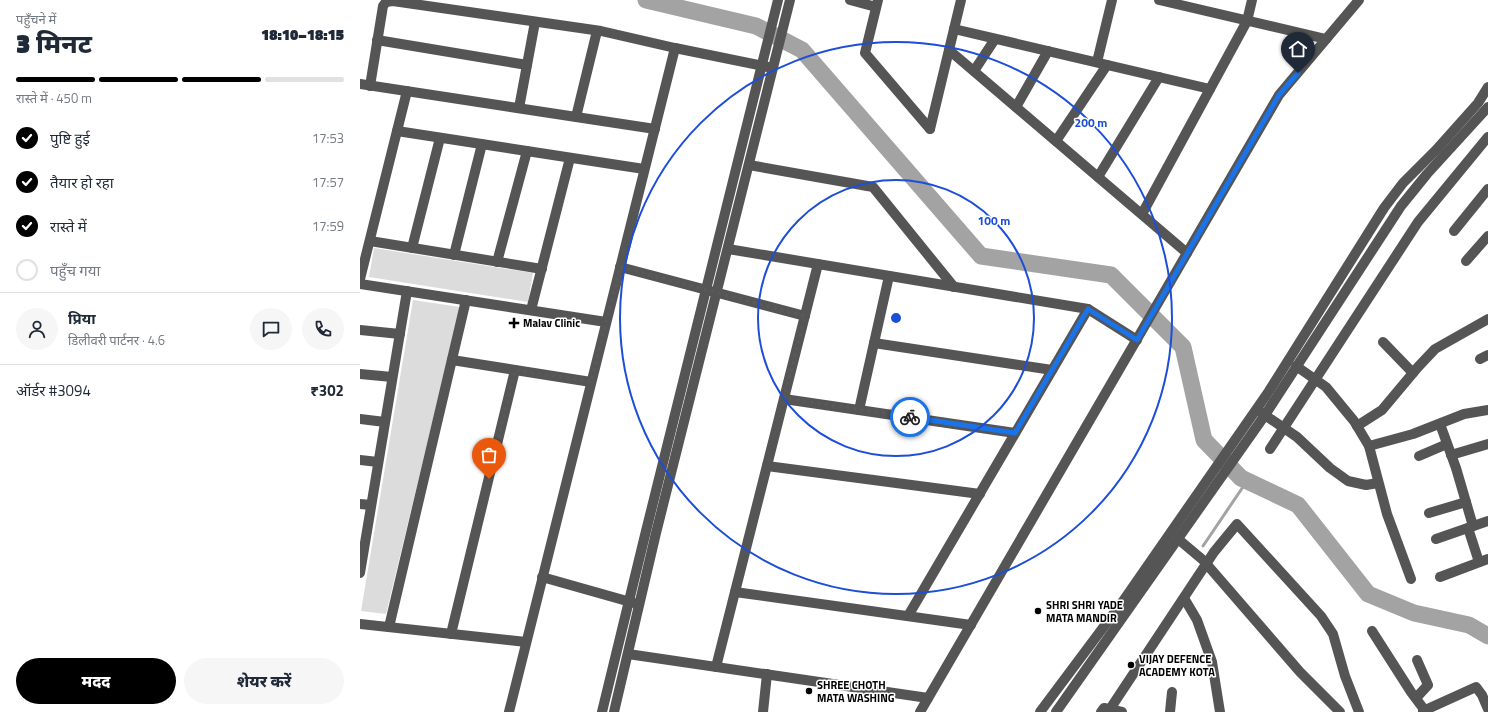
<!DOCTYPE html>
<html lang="hi">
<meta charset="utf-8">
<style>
:root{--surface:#fff;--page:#f6f6f7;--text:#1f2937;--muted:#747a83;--line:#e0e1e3;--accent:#000}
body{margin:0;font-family:"Titillium Web","Noto Sans Devanagari",sans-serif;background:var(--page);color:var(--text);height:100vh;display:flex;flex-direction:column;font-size:15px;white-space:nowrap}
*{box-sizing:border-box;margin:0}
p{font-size:13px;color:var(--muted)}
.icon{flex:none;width:22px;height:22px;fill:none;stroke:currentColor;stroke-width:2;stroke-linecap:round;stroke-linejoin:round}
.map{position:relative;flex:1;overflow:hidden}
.panel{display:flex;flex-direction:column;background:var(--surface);width:360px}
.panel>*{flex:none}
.pin{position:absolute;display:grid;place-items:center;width:34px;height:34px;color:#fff;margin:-41px -17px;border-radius:50% 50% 50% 0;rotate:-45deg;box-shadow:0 0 4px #0007}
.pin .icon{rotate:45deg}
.courier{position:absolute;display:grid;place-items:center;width:40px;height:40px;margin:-20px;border:3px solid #1a73e8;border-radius:50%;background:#fff;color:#222;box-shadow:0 1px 5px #0007}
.summary em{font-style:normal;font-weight:800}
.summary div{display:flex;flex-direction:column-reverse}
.summary{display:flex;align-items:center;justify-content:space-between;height:68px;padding:0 16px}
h1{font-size:26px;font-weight:800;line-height:30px}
.bar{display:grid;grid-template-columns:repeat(4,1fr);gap:6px 4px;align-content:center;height:48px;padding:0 16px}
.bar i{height:5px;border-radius:3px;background:var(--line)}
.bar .current{background:var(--accent)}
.bar p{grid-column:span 4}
.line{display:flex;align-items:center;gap:10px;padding:0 16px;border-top:1px solid var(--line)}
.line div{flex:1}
.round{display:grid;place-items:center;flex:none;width:42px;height:42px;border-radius:21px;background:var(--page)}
ol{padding:0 16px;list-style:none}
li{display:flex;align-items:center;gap:12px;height:44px}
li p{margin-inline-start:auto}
li .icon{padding:4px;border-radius:50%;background:var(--accent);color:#fff;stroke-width:4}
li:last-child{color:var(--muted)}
li i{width:22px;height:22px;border:2px solid var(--line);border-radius:50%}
.button{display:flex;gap:8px;margin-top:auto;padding:8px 16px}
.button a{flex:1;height:46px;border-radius:24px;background:var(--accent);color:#fff;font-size:16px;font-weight:800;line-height:46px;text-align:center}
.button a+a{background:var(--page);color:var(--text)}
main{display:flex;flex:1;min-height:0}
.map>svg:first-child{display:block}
</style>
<main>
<section class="panel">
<div class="summary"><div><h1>3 मिनट</h1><p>पहुँचने में</p></div><em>18:10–18:15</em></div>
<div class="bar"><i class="current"></i><i class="current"></i><i class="current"></i><i></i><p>रास्ते में · 450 m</p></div>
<ol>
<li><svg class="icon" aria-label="check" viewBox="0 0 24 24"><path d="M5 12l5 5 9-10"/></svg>पुष्टि हुई<p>17:53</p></li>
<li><svg class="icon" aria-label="check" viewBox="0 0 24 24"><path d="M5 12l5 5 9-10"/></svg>तैयार हो रहा<p>17:57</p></li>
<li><svg class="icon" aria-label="check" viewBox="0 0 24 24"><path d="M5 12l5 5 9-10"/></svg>रास्ते में<p>17:59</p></li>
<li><i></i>पहुँच गया</li>
</ol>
<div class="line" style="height:72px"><a class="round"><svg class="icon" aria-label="person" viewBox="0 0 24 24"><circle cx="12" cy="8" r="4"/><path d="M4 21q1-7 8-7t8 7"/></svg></a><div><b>प्रिया</b><p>डिलीवरी पार्टनर · 4.6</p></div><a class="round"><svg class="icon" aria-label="chat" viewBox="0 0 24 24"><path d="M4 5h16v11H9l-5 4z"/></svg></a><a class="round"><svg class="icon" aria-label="phone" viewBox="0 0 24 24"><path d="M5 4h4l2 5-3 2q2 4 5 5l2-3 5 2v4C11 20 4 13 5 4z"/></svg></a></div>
<div class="line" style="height:52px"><div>ऑर्डर #3094</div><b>₹302</b></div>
<div class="button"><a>मदद</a><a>शेयर करें</a></div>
</section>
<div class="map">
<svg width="1128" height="712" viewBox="0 0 1128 712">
<rect width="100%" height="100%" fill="#fff"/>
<g fill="#dcdcdc">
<path d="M14 248 173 273 168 302 9 277Z"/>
<path d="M53 300 100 307 26 614 1 611Z"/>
</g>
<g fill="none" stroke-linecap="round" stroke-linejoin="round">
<path stroke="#a3a3a3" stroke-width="3" d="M843 546 887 481"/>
<path stroke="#a3a3a3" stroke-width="17" d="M286 0 396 26 442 50 621 256 751 275 823 347 844 440 881 478 938 505 1008 594 1054 613 1109 625 1128 636"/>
<g stroke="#555" stroke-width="10">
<path d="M490 0 516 7"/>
<path d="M518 0 505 53 570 129"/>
<path d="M799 0 966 39"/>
<path d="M594 29 850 89"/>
<path d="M17 40 167 65"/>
<path d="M589 50 827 253"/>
<path d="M737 62 752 0"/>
<path d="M614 71 635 39"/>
<path d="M0 84 295 129"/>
<path d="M10 86 23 6 26 2 33 1 241 31 315 48 408 67"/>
<path d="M656 107 688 51"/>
<path d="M159 108 175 22"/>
<path d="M216 117 237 31"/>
<path d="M570 129 601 0"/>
<path d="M37 131 284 169"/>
<path d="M696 141 747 65"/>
<path d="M389 165 513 187 594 287"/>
<path d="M738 177 799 77"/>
<path d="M782 214 887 21 892 0"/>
<path d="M1094 231 1128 189"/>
<path d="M10 241 182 269"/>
<path d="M52 248 80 138"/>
<path d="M368 249 728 309 777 340"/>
<path d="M94 255 122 144"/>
<path d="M1106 261 1128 236"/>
<path d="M137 262 167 151"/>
<path d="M260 267 445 316"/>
<path d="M0 279 47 91"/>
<path d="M0 284 246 322"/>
<path d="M171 310 210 158"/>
<path d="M0 330 40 334"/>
<path d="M1023 342 1053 373"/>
<path d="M514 343 692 370"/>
<path d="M1120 359 1128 355"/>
<path d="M92 360 231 382"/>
<path d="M936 366 966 387 994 421 1009 446 1027 514 1051 579"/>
<path d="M0 374 32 377"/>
<path d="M424 399 655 433"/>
<path d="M499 410 529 276"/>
<path d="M899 411 937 437 970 468 988 481 1006 485 1018 483"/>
<path d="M0 419 25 422"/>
<path d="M1080 424 1096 468 1113 526"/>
<path d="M997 426 1022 410 1058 367 1075 349 1128 319"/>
<path d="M1009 446 1053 434 1104 414 1128 410"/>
<path d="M910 449 1058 222 1128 137"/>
<path d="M1091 455 1128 444"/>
<path d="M1059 456 1087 444"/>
<path d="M0 460 18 462"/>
<path d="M407 466 620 494"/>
<path d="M0 504 11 505"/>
<path d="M1069 513 1106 502"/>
<path d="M1108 528 1119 562"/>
<path d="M818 539 843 560 940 672 980 712"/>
<path d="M1076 539 1128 521"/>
<path d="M0 573 47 291"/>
<path d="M182 577 274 603"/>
<path d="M1080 577 1128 559"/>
<path d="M375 592 611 625"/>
<path d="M824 598 837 620 852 662 860 712"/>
<path d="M548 616 728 309"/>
<path d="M0 624 166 642"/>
<path d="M29 627 106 300"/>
<path d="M1012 631 1051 692 1063 708V712"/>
<path d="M91 634 155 370"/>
<path d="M268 654 568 698"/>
<path d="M356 667 458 264"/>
<path d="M1056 698 1068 685 1057 660"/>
<path d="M750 709 854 552 877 524 961 616 973 634 985 676 999 712"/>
<path d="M1063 711 1116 687 1122 695 1128 709"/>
<path d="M149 712 315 48"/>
<path d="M242 712 286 531 418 0"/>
<path d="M254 712 296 533 430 0"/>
<path d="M403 712 407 674"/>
<path d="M560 712 919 95 999 0"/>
<path d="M680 712 763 601 909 391 1024 208 1043 183 1076 150 1118 103 1128 87"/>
<path d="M696 712 905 415 1041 206 1067 174 1128 107"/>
<path d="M741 712 744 708 762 712"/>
<path d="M810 712 812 692"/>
</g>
</g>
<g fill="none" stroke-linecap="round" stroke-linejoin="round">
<path stroke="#595959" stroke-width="4" stroke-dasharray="0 7.2" d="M129 479 155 370 231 382 260 267 445 316 424 398 550 417"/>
<path stroke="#1a73e8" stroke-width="5" d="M550 417 655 433 728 309 777 340 919 95 938 73"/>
</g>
<g fill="none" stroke="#1d4ed8" stroke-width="2">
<circle cx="536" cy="318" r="138"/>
<circle cx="536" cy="318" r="276"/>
</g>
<g fill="#000" stroke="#fff" stroke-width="1.5">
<path d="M152 317h4v4h4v4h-4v4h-4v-4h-4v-4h4z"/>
<circle cx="678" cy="611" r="4"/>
<circle cx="771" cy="665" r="4"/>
<circle cx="449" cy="691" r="4"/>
</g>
<g text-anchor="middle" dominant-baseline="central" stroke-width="3" stroke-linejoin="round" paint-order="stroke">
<g font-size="11" font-weight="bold" fill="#000" stroke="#fff" text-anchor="start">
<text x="163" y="323">Malav Clinic</text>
<text x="686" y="605">SHRI SHRI YADE<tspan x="686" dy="13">MATA MANDIR</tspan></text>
<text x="779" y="659">VIJAY DEFENCE<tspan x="779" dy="13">ACADEMY KOTA</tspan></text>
<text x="457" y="685">SHREE CHOTH<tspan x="457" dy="13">MATA WASHING</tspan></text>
</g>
</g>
<circle cx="536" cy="318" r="6" fill="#1d4ed8" stroke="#fff" stroke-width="2"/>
<g font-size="12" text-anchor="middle" font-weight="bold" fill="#1d4ed8" stroke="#fff" stroke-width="3" stroke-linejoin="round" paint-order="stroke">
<text x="731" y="127">200 m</text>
<text x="634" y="225">100 m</text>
</g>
</svg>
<div class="pin" style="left:129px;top:479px;background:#ea580c"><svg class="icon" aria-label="bag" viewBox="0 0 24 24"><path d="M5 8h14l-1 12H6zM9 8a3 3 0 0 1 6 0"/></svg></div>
<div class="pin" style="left:938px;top:73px;background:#1f2937"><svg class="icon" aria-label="home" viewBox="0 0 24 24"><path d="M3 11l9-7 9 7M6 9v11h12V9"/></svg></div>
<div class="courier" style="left:550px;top:417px"><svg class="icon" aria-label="bike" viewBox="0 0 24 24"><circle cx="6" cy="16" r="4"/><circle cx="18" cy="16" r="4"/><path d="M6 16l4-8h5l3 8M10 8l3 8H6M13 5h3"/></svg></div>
</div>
</main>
